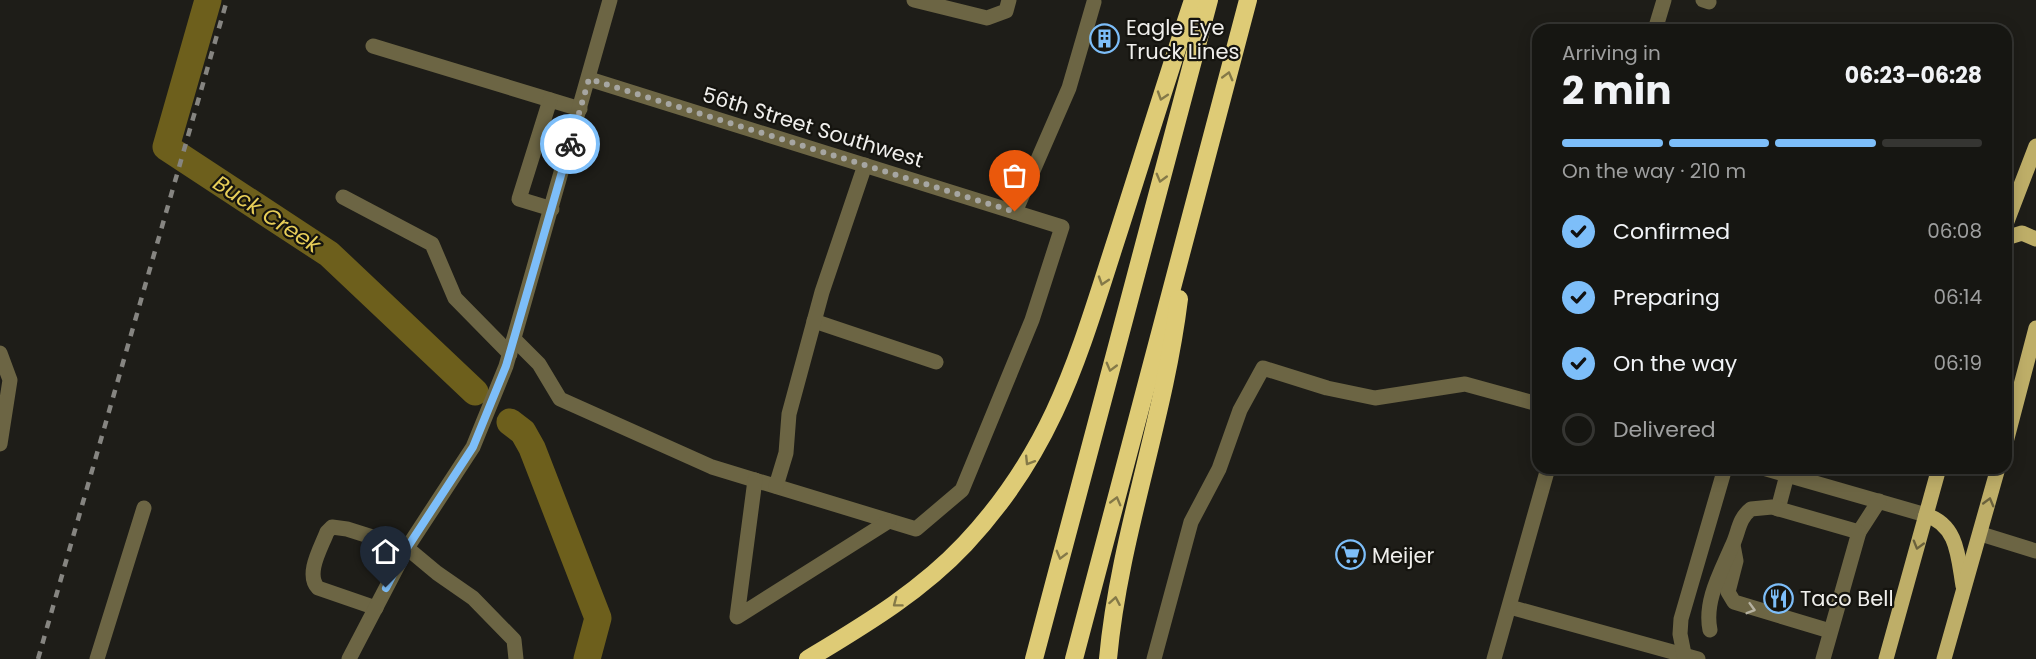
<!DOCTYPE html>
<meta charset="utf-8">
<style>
:root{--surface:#161612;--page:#232320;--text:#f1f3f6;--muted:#9e9f9f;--line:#353532;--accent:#7dbef9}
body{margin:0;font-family:Poppins,sans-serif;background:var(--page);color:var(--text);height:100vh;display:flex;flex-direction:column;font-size:22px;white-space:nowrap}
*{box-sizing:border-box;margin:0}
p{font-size:20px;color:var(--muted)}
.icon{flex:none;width:33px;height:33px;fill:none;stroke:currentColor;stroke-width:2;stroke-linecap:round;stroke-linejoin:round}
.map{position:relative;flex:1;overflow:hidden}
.side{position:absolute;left:1532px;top:24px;width:480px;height:450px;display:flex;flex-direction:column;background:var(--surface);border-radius:18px;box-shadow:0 3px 15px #0003,0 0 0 2px var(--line)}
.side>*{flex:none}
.pin{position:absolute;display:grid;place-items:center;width:51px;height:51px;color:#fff;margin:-62px -26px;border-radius:50% 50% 50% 0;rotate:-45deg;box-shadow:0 0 6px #0007}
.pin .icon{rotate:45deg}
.courier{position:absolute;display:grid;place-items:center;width:60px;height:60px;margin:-30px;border:4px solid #7dbef9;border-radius:50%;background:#fff;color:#222;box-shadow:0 2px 8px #0007}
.head em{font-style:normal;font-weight:700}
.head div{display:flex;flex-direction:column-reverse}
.head{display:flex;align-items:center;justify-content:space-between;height:102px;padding:0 30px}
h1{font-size:39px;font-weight:700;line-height:45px}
.bar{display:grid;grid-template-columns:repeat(4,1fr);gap:9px 6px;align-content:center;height:72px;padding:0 30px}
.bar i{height:8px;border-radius:4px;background:var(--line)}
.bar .selected{background:var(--accent)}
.bar p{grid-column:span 4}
ol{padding:0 30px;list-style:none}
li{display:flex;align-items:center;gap:18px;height:66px}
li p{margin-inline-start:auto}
li .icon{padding:6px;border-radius:50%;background:var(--accent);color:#111;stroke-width:4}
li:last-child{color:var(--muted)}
li i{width:33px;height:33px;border:3px solid var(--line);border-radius:50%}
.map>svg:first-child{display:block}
</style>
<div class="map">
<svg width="2036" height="659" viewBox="0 0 2036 659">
<rect width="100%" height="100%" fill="#1e1d18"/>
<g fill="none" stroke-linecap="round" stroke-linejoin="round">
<g stroke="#6d5f1c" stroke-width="27">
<path d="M208 0 166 147 329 254 475 392"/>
<path d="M510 422 523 432 532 448 598 618 587 659"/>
</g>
<g stroke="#6c6544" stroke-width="15">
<path d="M914 0 987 18 1006 11 1009 0"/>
<path d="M1703 0 1709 2"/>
<path d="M1655 30 1664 0"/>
<path d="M373 46 580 109"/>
<path d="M550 100 519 199 552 209"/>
<path d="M343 197 432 244 455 298 510 354"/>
<path d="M1015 212 1069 88 1094 2"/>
<path d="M814 321 936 362"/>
<path d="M514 339 539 364 560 399 712 467 916 529 962 490 1032 320 1062 227 589 79"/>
<path d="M0 353 10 380 0 444"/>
<path d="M1763 468 1926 515"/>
<path d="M755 480 737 617 889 521"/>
<path d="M776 486 786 453 789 414 822 292 865 165"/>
<path d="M1778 509 1787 475"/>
<path d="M1859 532 1879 501"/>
<path d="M1981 534 2036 551"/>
<path d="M1733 545 1736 561 1728 592 1734 602 1830 631"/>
<path d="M1510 607 1698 659"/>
<path d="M376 608 318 588C305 574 321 548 327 532L332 527 347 529 407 548 437 573 473 598 514 640 516 659"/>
<path d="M1710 630C1704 601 1721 572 1732 546 1739 532 1738 519 1751 509L1772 507 1859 532 1823 659"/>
<path d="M97 659 144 508"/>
<path d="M349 659 407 548 473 447 506 366 610 0"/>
<path d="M1154 659 1191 522 1219 469 1240 410 1263 368 1327 388 1375 398 1465 384 1538 404"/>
<path d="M1494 659 1548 468"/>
<path d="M1685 659 1680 634 1681 619 1725 468"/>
</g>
<g stroke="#beae68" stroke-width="15">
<path d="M2006 224 2036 146"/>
<path d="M2006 238 2022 233 2036 239"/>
<path d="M2006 442 2036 328"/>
<path d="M1926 515C1958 525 1958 557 1963 586"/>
<path d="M1886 659 1939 468"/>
<path d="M1944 659 1998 468"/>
</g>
<g stroke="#decb76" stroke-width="18">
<path d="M808 659C864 625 920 592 965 544 1055 448 1079 354 1118 234 1143 156 1167 78 1193 0"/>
<path d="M1034 659 1209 0"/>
<path d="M1074 659 1248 0"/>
<path d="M1108 659C1119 537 1164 421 1179 299"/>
</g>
<path stroke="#868581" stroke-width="4.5" stroke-dasharray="8 8" stroke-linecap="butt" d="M38 659 227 0"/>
</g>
<defs><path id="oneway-chevron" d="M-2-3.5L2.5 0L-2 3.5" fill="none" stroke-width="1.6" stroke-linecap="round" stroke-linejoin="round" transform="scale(1.5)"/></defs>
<g stroke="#847948">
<use href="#oneway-chevron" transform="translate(1228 76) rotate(-75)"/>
<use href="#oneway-chevron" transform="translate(1162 96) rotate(108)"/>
<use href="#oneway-chevron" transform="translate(1161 178) rotate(105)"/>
<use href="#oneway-chevron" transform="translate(1103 281) rotate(108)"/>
<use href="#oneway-chevron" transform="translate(1111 367) rotate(105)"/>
<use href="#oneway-chevron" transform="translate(1029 461) rotate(122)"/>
<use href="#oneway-chevron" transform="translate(1116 501) rotate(-75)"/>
<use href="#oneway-chevron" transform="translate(1061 555) rotate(105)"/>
<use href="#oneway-chevron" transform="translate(1115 601) rotate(-80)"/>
<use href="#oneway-chevron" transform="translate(897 603) rotate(143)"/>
</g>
<g stroke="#6a613c">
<use href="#oneway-chevron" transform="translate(1989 502) rotate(-75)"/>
<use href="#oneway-chevron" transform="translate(1918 545) rotate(106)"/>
</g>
<use stroke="#b5b1a0" href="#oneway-chevron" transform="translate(1751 609) rotate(16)"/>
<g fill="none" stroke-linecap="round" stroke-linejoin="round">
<path stroke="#a6a6a2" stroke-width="6" stroke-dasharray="0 10.8" d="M570 144 589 79 1015 212"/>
<path stroke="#7dbef9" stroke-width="8" d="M386 588 407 548 473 447 506 366 570 144"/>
</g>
<defs>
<symbol id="building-ring" viewBox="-11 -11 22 22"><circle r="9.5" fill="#15140f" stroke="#7dbef9" stroke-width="1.5"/><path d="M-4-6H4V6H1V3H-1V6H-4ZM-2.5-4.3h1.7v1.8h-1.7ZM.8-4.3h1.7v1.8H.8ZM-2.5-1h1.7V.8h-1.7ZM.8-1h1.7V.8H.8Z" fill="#7dbef9"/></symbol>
<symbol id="supermarket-ring" viewBox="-11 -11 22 22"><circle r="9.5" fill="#15140f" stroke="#7dbef9" stroke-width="1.5"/><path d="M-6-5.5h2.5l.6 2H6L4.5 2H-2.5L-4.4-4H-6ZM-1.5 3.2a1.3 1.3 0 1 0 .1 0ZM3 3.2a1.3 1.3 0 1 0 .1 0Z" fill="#7dbef9"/></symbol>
<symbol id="restaurant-ring" viewBox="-11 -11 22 22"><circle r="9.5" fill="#15140f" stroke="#7dbef9" stroke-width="1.5"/><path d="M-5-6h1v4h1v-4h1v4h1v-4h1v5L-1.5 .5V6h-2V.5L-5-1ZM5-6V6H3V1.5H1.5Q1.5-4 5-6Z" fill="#7dbef9"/></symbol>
</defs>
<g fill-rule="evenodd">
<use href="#building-ring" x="1088" y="22" width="33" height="33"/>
<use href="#supermarket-ring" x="1334" y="538" width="33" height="33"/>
<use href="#restaurant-ring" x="1762" y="582" width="33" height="33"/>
</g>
<g text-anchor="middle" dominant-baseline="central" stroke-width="4.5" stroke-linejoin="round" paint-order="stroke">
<g font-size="21" fill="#f0efec" stroke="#15140f" text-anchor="start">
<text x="1126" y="27">Eagle Eye<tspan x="1126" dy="24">Truck Lines</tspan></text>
<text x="1372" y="555">Meijer</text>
<text x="1800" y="598">Taco Bell</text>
</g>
<g font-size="21" fill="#f0efec" stroke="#15140f">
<text transform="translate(813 127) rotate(17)">56th Street Southwest</text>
</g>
<g font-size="22" font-style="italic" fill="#e7ce58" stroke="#15140f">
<text transform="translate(267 214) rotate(33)">Buck Creek</text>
</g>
</g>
</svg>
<div class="pin" style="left:1015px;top:212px;background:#ea580c"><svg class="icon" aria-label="bag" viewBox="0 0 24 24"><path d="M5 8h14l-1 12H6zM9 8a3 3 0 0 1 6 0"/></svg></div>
<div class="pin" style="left:386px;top:588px;background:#1f2937"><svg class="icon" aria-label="home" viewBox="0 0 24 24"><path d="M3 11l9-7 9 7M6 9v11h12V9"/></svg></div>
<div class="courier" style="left:570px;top:144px"><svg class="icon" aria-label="bike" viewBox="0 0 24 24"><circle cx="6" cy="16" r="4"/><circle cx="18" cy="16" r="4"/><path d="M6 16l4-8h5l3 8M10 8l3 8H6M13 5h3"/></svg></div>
<section class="side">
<div class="head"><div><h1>2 min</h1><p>Arriving in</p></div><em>06:23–06:28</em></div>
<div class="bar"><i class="selected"></i><i class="selected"></i><i class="selected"></i><i></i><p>On the way · 210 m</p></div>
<ol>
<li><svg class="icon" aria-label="check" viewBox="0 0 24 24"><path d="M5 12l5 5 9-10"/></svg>Confirmed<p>06:08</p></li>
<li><svg class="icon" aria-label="check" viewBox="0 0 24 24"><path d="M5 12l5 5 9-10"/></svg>Preparing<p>06:14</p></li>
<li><svg class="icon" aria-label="check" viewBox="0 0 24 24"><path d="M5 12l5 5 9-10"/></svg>On the way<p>06:19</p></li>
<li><i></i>Delivered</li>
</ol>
</section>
</div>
